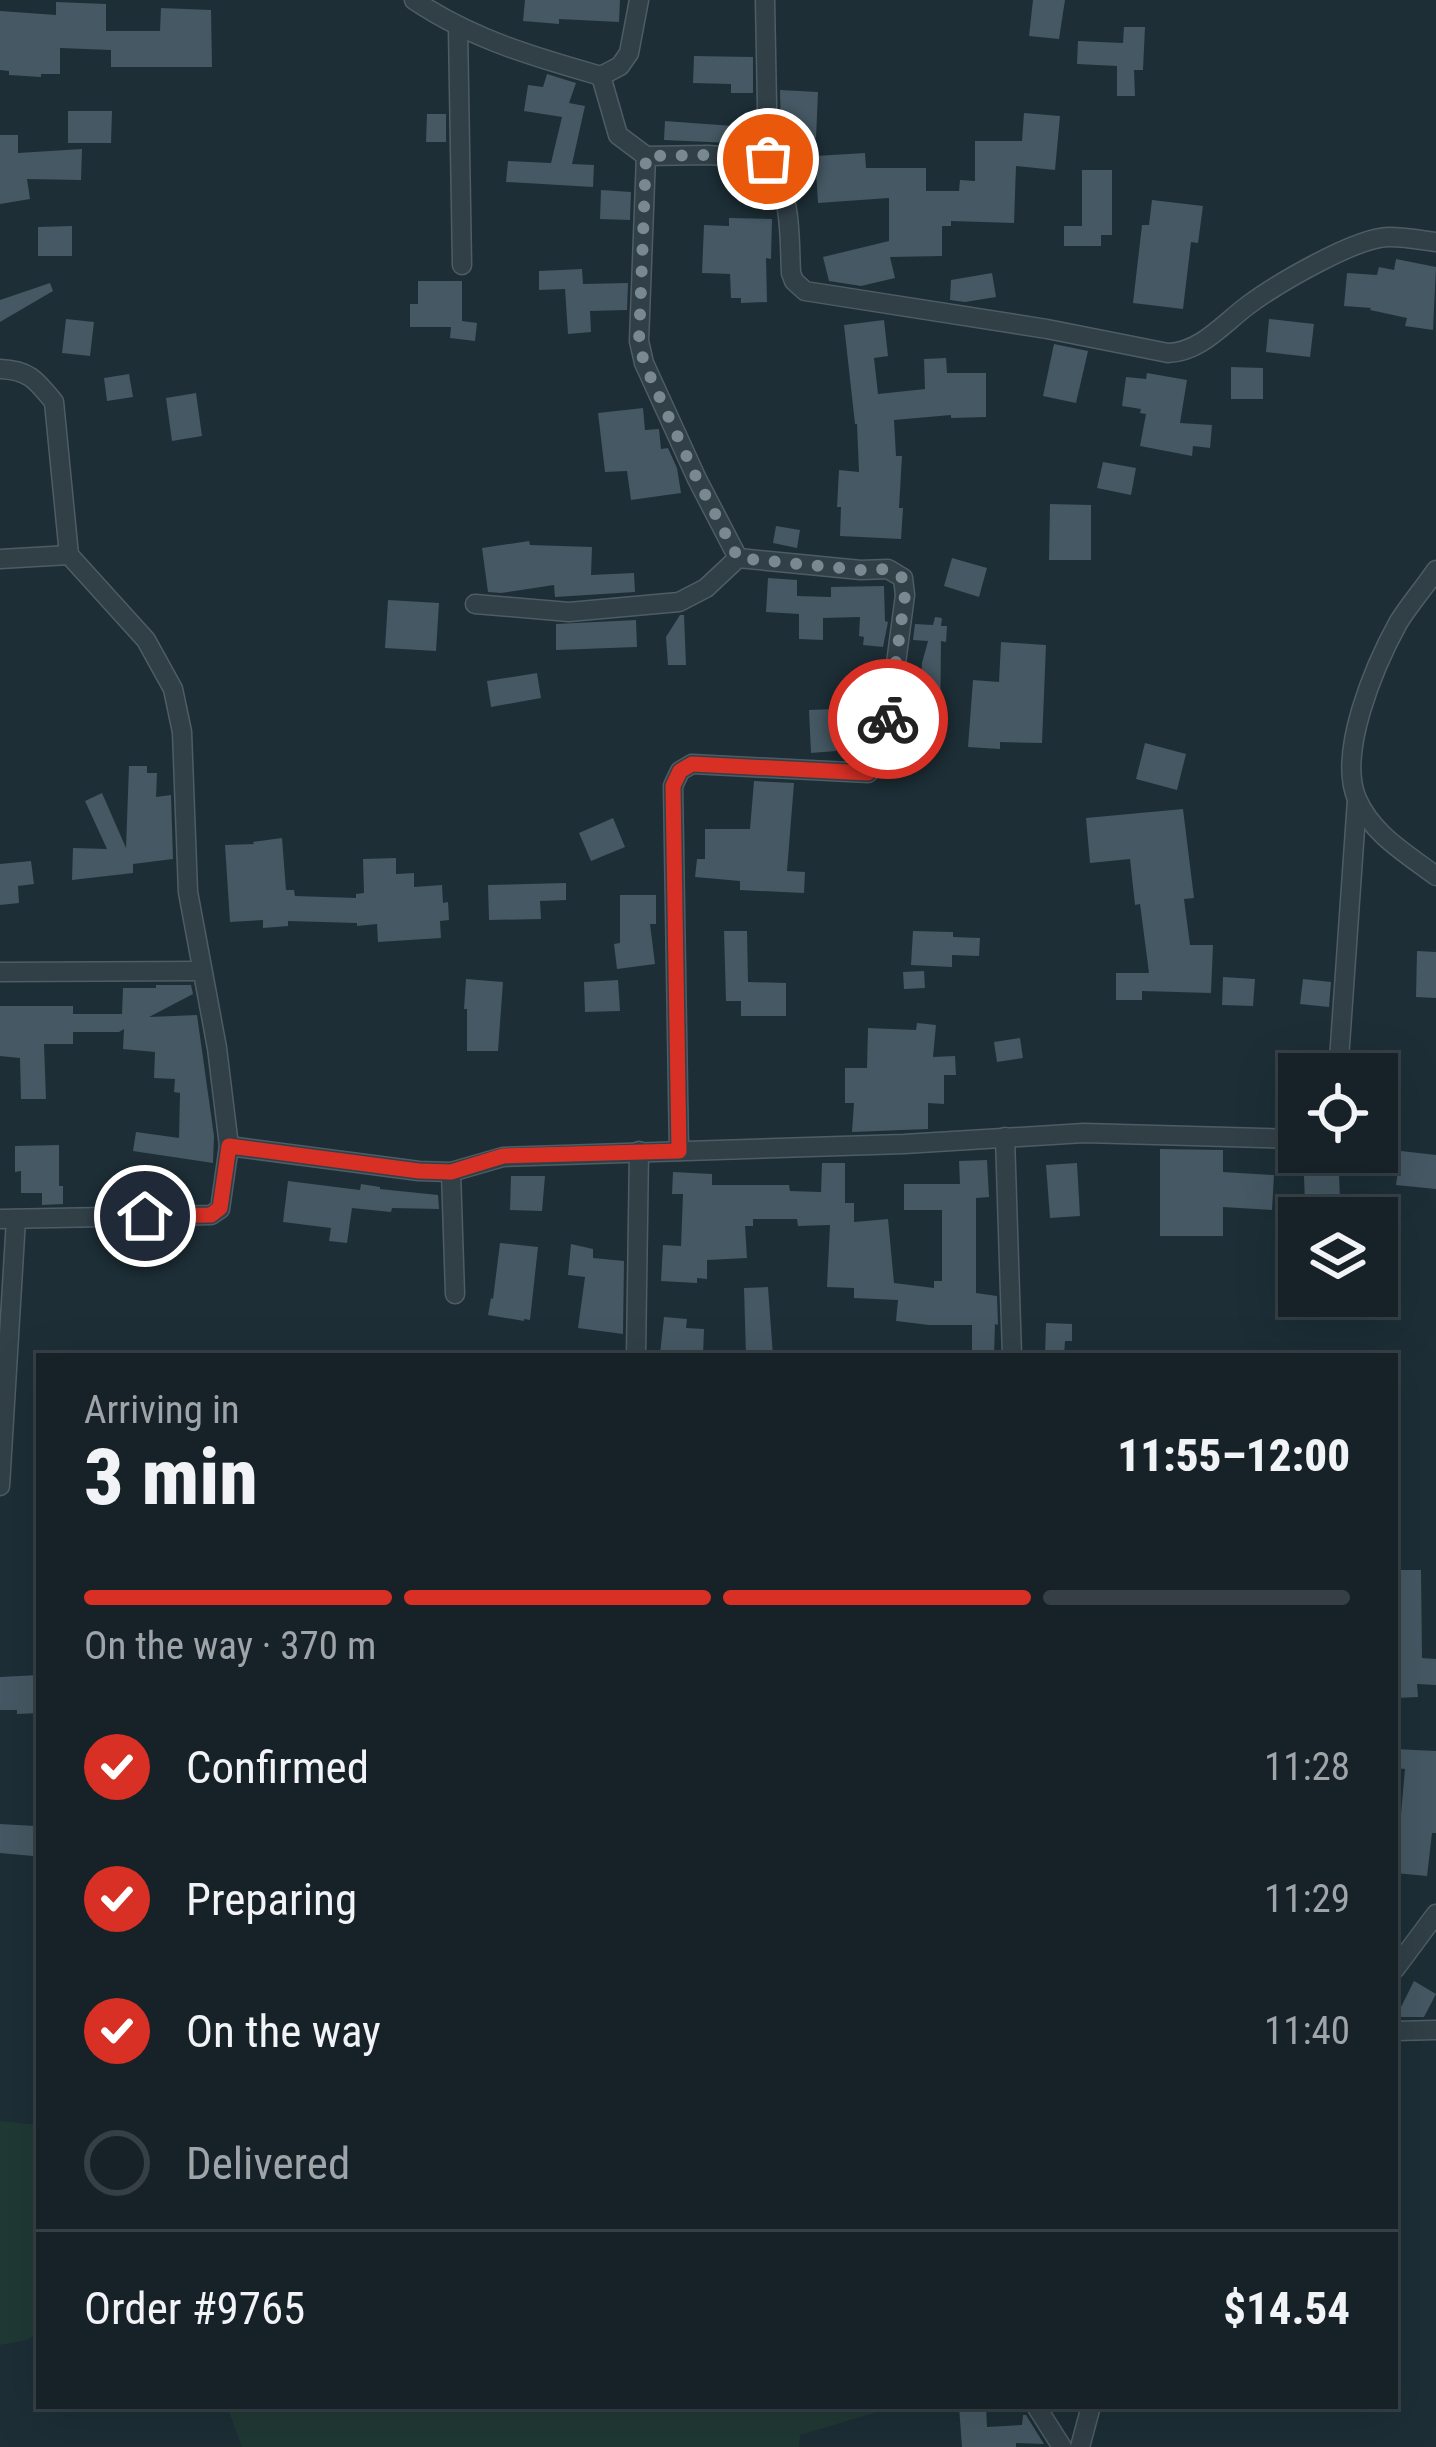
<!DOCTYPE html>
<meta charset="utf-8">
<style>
:root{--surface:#162228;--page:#1f2a30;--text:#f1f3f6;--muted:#9ea4a8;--line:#353f45;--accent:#d93025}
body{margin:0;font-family:"Roboto Condensed",sans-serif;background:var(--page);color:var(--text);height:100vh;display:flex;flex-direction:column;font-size:45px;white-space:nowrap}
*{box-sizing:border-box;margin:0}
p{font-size:39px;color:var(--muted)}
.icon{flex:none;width:66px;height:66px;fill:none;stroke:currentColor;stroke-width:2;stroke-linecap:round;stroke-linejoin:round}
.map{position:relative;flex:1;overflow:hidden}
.panel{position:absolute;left:36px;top:1353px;width:1362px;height:1056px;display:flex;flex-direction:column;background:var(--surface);border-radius:0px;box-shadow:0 12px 48px #0002,0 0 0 3px var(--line)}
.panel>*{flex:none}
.tools{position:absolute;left:1278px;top:1053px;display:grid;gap:24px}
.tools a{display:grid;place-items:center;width:120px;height:120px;border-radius:0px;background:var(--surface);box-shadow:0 12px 48px #0002,0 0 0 3px var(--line);font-size:60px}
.pin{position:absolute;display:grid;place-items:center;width:102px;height:102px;color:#fff;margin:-51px;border:6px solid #fff;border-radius:50%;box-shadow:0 3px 12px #0007}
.courier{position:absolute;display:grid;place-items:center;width:120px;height:120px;margin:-60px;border:9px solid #d93025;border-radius:50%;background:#fff;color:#222;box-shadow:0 3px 15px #0007}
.headline em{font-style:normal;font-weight:800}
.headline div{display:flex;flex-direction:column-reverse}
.headline{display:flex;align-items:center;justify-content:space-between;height:204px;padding:0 48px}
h1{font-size:78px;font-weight:800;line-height:90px}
.bar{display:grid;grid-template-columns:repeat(4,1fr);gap:18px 12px;align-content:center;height:144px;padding:0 48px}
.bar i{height:15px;border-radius:9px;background:var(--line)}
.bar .selected{background:var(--accent)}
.bar p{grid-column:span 4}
.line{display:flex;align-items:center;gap:30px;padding:0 48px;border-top:3px solid var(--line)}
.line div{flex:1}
ol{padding:0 48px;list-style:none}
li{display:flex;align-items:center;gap:36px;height:132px}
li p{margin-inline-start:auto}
li .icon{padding:12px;border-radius:50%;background:var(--accent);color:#fff;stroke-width:4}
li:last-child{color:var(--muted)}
li i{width:66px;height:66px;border:6px solid var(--line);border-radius:50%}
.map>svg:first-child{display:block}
</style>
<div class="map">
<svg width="1436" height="2447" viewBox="0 0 1436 2447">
<rect width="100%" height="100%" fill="#1d2e36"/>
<g fill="#203935">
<path d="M0 2121 39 2125V2333L26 2340 0 2345Z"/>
<path d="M227 2406H897L800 2435 799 2447H242Z"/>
</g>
<g fill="#455863">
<path d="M525 0H620L619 22 559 19V24L523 21Z"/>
<path d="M1033 0H1065L1059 39 1029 36Z"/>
<path d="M56 2 106 4V31H160L161 8 211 10 212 67H111V50L60 48V74H41V77L9 75V71L0 70V11L56 15Z"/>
<path d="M1124 27H1145L1143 70H1134L1135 96H1117V66L1077 64 1078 41 1123 43Z"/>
<path d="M694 56 753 57V93H731V84L693 83Z"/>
<path d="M547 74 576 83 569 103 585 106 572 164 594 165 593 187 506 182 508 161 551 163 562 117 524 111 528 85 543 87Z"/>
<path d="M780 90 818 92 816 138 781 136Z"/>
<path d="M68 111H112L111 143H68Z"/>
<path d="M1024 113 1060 116 1055 170 1016 166 1014 223 951 221V226H942V256L890 257 895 278 861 286 829 281 823 257 889 241V198L818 203 815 156 865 153 866 168H926V191H959L960 180 975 181V141H1022Z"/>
<path d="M427 114H446V142H426Z"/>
<path d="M665 121 733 126 732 143 664 140Z"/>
<path d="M0 135H18V153L82 149 81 180 27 179 30 199 0 204Z"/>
<path d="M1082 170H1112V235H1101V246H1064V226H1082Z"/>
<path d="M601 190 631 192 630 220 600 219Z"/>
<path d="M1152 200 1203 206 1198 243 1191 242 1183 309 1133 303 1142 225H1149Z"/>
<path d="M729 218 772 219 771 259 766 258 767 302 741 303V298H731L730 274 702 273 704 225 729 226Z"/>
<path d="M72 226V256H38V227Z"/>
<path d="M1396 259 1436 267 1433 330 1405 326 1407 318 1370 310 1371 308 1344 306 1347 273 1377 275 1379 267 1394 270Z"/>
<path d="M582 269 583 284 628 283 627 310 590 311 591 332 568 334 565 289 539 290V271Z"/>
<path d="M992 273 996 297 965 302 950 300 951 280Z"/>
<path d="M418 281H462V321L477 323 475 341 450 338 451 327H410V304H418Z"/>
<path d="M50 283 53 291 0 322V300Z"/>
<path d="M66 319 94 322 90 356 62 353Z"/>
<path d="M1269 319 1314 324 1310 357 1266 352Z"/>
<path d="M884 320 888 356 874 358 878 394 925 389 924 359 946 358 947 373H986V417L951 418V415L894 420 896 456H902L899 508H903L901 539 840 536 841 507H837L839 470 859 472 857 424H855L844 325Z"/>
<path d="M1054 344 1088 351 1076 403 1043 396Z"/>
<path d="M1231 367 1263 368V399H1231Z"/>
<path d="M1147 373 1187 380 1180 423 1212 425 1210 448 1193 446 1192 456 1140 446 1146 414 1140 413 1141 409 1122 406 1126 377 1146 379Z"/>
<path d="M129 374 133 397 107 401 104 378Z"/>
<path d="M196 393 202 436 172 441 166 398Z"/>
<path d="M643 408 645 430 659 429 661 449 668 448 677 468 681 493 631 500 627 471 605 472 598 413Z"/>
<path d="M1103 462 1136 468 1131 495 1097 488Z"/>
<path d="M1050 504 1091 505V560H1049Z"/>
<path d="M776 526 800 530 797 548 773 543Z"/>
<path d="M529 541 530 545 592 547 591 575 634 573 635 592 555 597 554 585 501 593 488 592 482 548Z"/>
<path d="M952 558 987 568 979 597 944 586Z"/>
<path d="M768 578 797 580V596L831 597V587L884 586 885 621 888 622 883 647 863 645 864 637 859 636 860 617 823 618V640L799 639V614L766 612Z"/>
<path d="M388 600 439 603 436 651 385 648Z"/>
<path d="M680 615H684L686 665H668L666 637Z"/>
<path d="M935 617 942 618 941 626H947L946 642 941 641 940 737H917L916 681H921L922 663 928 641 913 640 915 624 933 625Z"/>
<path d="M636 620 637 647 556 650V624Z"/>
<path d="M1001 642 1046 645 1042 743 1000 742V749L968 747 973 680 999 682Z"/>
<path d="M537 673 541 698 491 707 487 681Z"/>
<path d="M834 709V720L845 719 846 744H836V751L811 753 809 710Z"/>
<path d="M1145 743 1186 754 1177 790 1136 779Z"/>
<path d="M129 766H147V773H157L156 797 171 795 173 859 133 864V873L72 880 73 848 107 849 85 801 102 793 126 848Z"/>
<path d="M754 781 794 783 787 871 805 872 804 893 740 890V881L695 877 697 859H705V829H750Z"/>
<path d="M1183 809 1194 898 1184 899 1190 945H1213L1211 993 1142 991V1000H1116V973H1149L1140 904 1135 905 1130 859 1090 863 1086 818Z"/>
<path d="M613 818 625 847 591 861 579 833Z"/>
<path d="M282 838 286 890H294L295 896 356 898V894L364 893 363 859 396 858V874L414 873V887L442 885 443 903 448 902 449 920 440 921 441 938 378 942 377 924 357 926V923L288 921V926L263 928V920L230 922 225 845 254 844 253 842Z"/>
<path d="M31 861 34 884 18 886 19 903 0 905V864Z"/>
<path d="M566 883V900L540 901 541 919 489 920 488 885Z"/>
<path d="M620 895H656V924H650L655 964 617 969 614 944 620 943Z"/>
<path d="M724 931H747L748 982 786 983V1016H741V1001H726Z"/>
<path d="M913 931 953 932V937L980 938 979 956 952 955V967L911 965Z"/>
<path d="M1417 951 1436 952V998L1416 997Z"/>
<path d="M924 971 925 988 904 989 903 972Z"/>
<path d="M1223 977 1255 979 1253 1006 1222 1005Z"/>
<path d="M466 979 503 982 498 1051H467V1009H464Z"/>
<path d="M1303 979 1331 982 1329 1007 1300 1004Z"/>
<path d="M618 980 620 1011 585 1012 584 982Z"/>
<path d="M156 985H191L193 994 149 1017 197 1015 214 1136 213 1163 133 1151 136 1132 179 1138 180 1093 174 1092 175 1079 154 1078 155 1052 123 1049 124 1029 119 1032H73V1044H44L46 1099H21L20 1058 0 1056V1006H73V1014H122L123 988H156Z"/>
<path d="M917 1023 936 1025 933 1057 955 1056 956 1075H944V1104L928 1103V1129L852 1132 854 1103H845V1068H867L868 1028 916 1030Z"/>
<path d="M1020 1038 1023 1058 997 1062 994 1042Z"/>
<path d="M59 1145V1186H63V1204L42 1205V1193H21V1171L15 1172V1146Z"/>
<path d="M1160 1149 1223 1150V1172L1274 1175 1272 1210 1223 1207V1236H1160Z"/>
<path d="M1401 1151 1436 1155V1189L1396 1185Z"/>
<path d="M987 1160 989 1197 976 1198V1293L997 1296 998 1325 995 1324 994 1356H972V1325H929L896 1321 898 1300 854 1298V1288L827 1287 830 1225 798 1226 797 1219H753V1226H745L747 1258 707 1260V1279L697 1278V1283L661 1281 663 1245 681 1246 683 1194H672L673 1172 712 1174V1185H789L790 1191 821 1192 822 1163H845V1203H854V1222L888 1219 894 1283 934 1288V1281H942V1210H904V1184H960L959 1161Z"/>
<path d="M1077 1163 1080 1216 1050 1218 1046 1165Z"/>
<path d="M1339 1174 1340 1201 1305 1203 1304 1176Z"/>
<path d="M511 1176H545L542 1211 510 1210Z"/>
<path d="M288 1181 360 1190 361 1184 380 1187V1189L438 1195 439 1209 392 1208 391 1212 352 1208 347 1243 329 1241 331 1228 283 1222Z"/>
<path d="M134 1185 183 1191 181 1202 132 1203Z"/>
<path d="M500 1243 538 1247 530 1320 524 1319V1321L488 1315 491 1298 493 1299Z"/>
<path d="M571 1244 593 1249V1258L624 1261 623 1334 578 1328 585 1277 568 1275Z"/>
<path d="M768 1287 773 1356H746L744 1288Z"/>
<path d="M664 1317 687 1319 686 1328 704 1329 703 1356 660 1354Z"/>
<path d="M1046 1323 1072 1324V1341H1065L1064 1356H1045Z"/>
<path d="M1395 1570H1421L1422 1658 1436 1659V1685L1417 1684 1418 1697 1395 1698Z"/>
<path d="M39 1675V1713L17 1714V1710H0V1677Z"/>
<path d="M1395 1749 1436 1751V1833H1432L1427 1876 1395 1873V1837H1399L1405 1769 1395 1768Z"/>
<path d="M0 1824 35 1826 33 1856 0 1853Z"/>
<path d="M1414 1981 1436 1994 1424 2017H1402L1397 2015Z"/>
<path d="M959 2406H986L987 2427 1022 2425 1023 2415H1026L1044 2444 1016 2443V2447H962Z"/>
</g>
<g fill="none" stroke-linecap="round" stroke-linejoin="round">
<defs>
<g id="street">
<path d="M414 0C472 39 534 57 601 76L620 66 629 53 639 0"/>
<path d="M765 0 768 159"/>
<path d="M458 28 462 265"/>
<path d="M601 76 618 135 646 156"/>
<path d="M0 369C29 370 36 380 54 402L69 555 146 640 173 689 182 732 188 892 217 1048 229 1146"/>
<path d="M738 558 697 479 644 363 639 341 646 156 708 155 768 159C792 200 789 228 791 273L794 281 805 291 1047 329 1168 353C1200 352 1222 325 1247 306 1275 285 1356 237 1389 237 1405 237 1421 240 1436 242"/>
<path d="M0 559 69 555"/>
<path d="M1436 570C1424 588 1409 605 1398 623 1375 665 1337 753 1357 799 1372 834 1407 854 1436 876"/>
<path d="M475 604 569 612 679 602 706 588 738 558 861 570 888 569 903 578 905 595 886 739 879 763 868 773 692 764 680 771 673 786 679 1151"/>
<path d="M0 972 202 971"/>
<path d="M1338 1074 1357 800"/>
<path d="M1005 1137 1012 1356"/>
<path d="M451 1172 455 1294"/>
<path d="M0 1219 211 1215 220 1209 229 1146 419 1171 451 1172 503 1157 904 1144 1084 1133 1299 1139"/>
<path d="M636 1356 639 1151"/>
<path d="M0 1486 16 1219"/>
<path d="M1395 1969 1436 1914"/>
<path d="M1395 2031 1436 2030"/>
<path d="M1036 2406 1062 2447"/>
<path d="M1080 2447 1091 2406"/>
</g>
</defs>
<use href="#street" stroke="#4e5d65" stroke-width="21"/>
<use href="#street" stroke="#313f47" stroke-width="18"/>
</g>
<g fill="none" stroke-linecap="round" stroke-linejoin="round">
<path stroke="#798992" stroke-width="12" stroke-dasharray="0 21.6" d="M768 159 708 155 646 156 639 341 644 363 697 479 738 558 861 570 888 569 903 578 905 595 888 719"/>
<path stroke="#d93025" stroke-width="15" d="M145 1216 211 1215 220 1208 229 1146 419 1171 451 1172 503 1156 679 1151 673 786 680 771 692 764 868 773 879 763 888 719"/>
</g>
</svg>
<div class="tools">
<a><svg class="icon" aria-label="locate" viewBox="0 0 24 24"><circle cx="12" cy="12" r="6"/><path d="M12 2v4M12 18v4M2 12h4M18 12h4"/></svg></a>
<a><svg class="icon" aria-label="layers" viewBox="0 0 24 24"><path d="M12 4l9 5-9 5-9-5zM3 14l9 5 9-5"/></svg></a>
</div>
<div class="pin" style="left:768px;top:159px;background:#ea580c"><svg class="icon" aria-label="bag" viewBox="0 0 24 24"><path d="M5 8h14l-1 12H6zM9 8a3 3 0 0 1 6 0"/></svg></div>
<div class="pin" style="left:145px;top:1216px;background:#1f2937"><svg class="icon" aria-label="home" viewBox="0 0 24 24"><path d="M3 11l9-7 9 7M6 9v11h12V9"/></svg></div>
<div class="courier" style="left:888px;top:719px"><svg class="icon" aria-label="bike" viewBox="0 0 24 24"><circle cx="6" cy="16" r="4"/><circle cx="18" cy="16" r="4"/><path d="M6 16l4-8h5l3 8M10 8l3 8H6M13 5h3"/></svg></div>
<section class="panel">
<div class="headline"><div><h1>3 min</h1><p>Arriving in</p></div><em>11:55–12:00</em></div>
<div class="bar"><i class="selected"></i><i class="selected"></i><i class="selected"></i><i></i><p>On the way · 370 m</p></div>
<ol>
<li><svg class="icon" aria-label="check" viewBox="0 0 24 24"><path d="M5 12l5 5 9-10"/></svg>Confirmed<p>11:28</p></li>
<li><svg class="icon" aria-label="check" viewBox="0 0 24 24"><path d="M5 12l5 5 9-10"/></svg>Preparing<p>11:29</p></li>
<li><svg class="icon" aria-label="check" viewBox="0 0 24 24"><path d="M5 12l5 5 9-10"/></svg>On the way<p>11:40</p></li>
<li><i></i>Delivered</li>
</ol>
<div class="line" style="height:156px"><div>Order #9765</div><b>$14.54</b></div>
</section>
</div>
